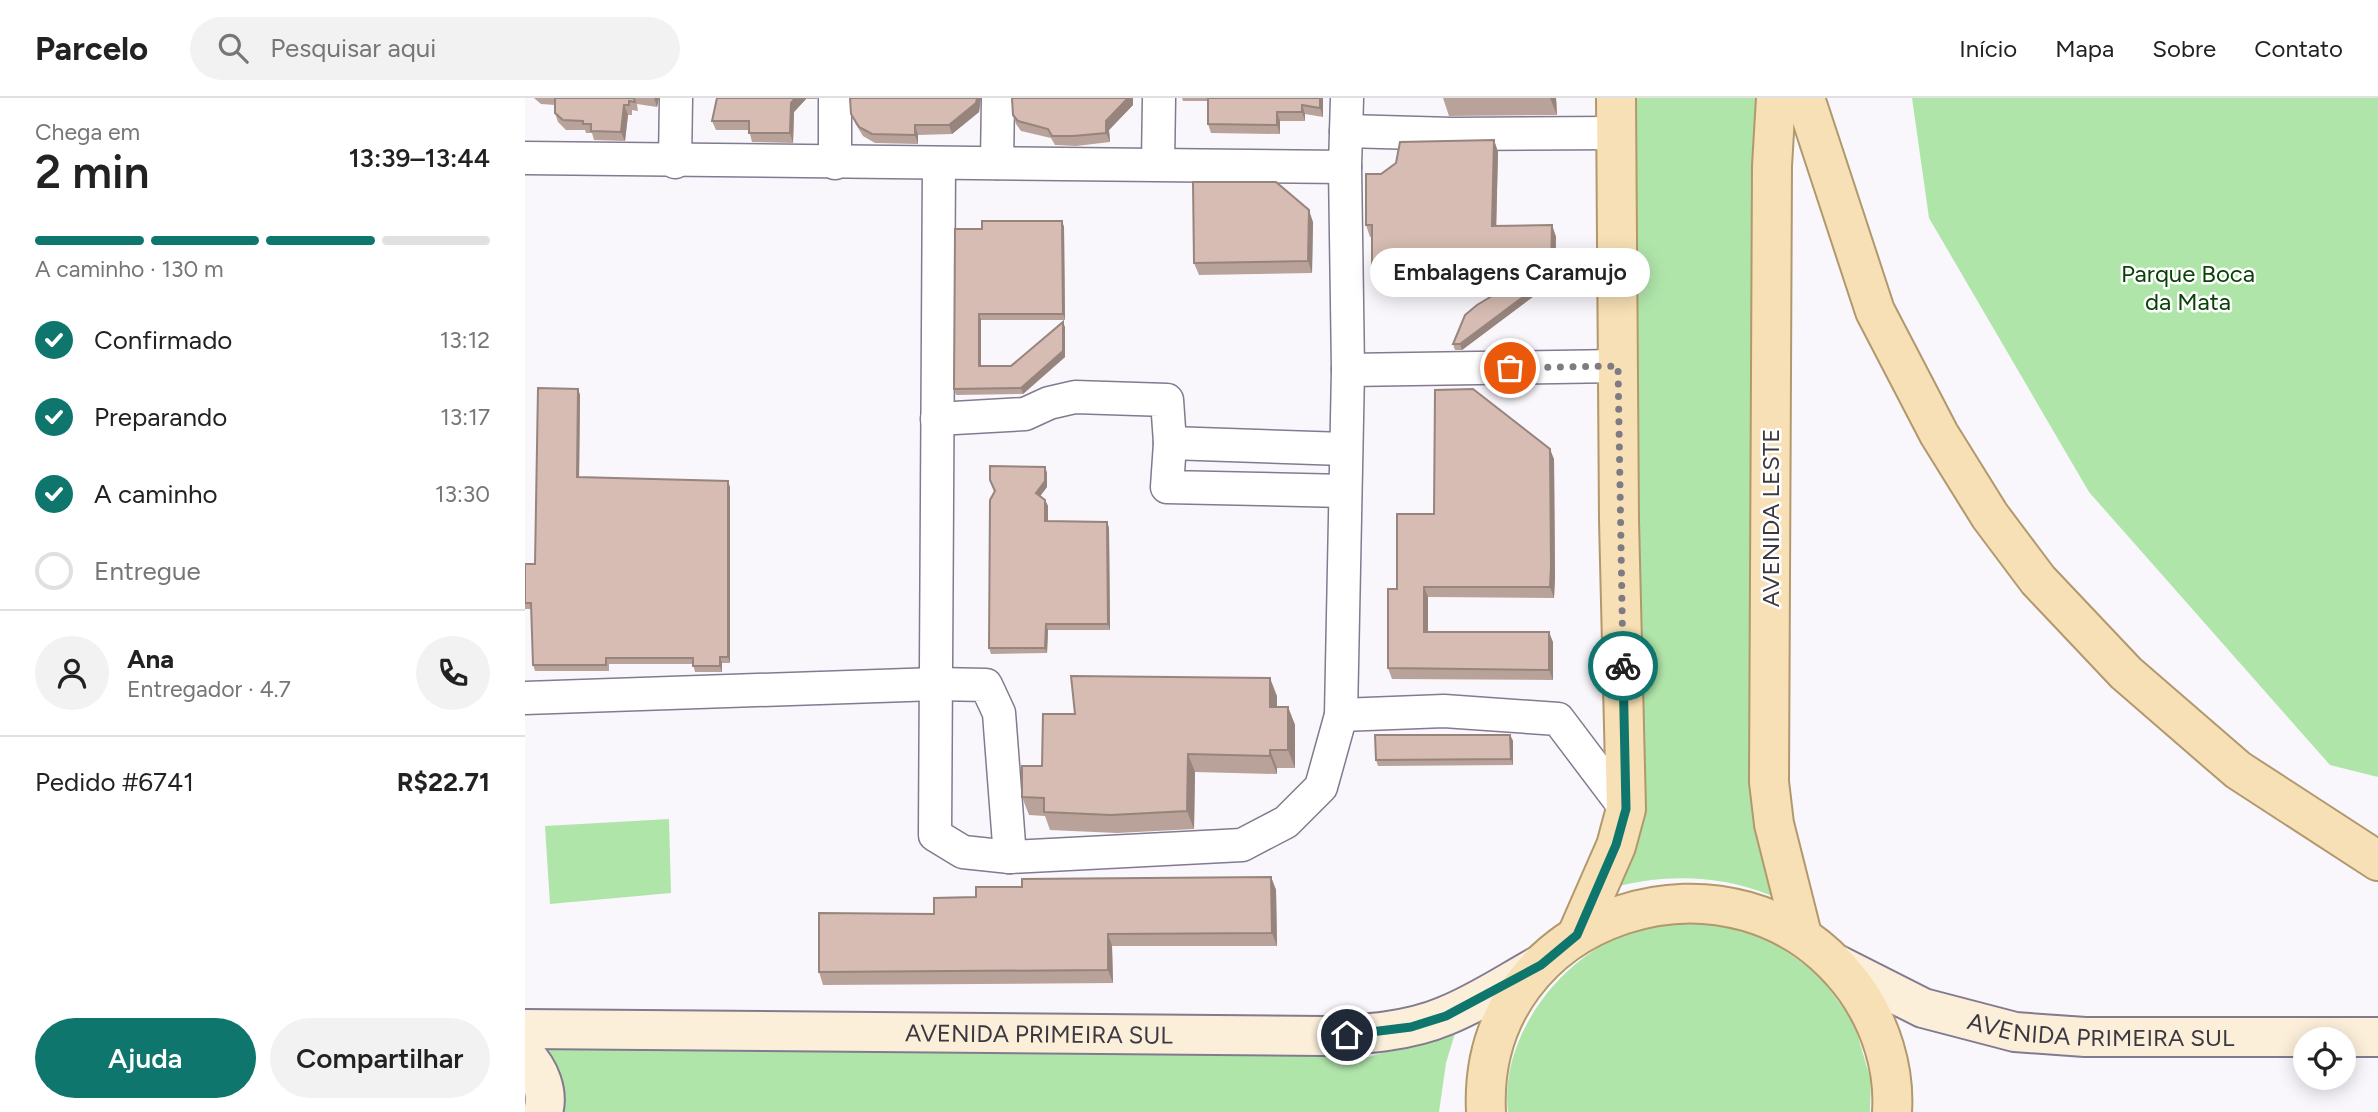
<!DOCTYPE html>
<html lang="pt">
<meta charset="utf-8">
<style>
:root{--surface:#fff;--page:#f2f2f2;--text:#222;--muted:#767676;--line:#e0e0e0;--accent:#0f766e}
body{margin:0;font-family:Figtree,sans-serif;background:var(--page);color:var(--text);height:100vh;display:flex;flex-direction:column;font-size:26px;white-space:nowrap}
*{box-sizing:border-box;margin:0}
p{font-size:23px;color:var(--muted)}
.icon{flex:none;width:38px;height:38px;fill:none;stroke:currentColor;stroke-width:2;stroke-linecap:round;stroke-linejoin:round}
.map{position:relative;flex:1;overflow:hidden}
.sheet{display:flex;flex-direction:column;background:var(--surface);width:525px}
.sheet>*{flex:none}
.fabs{position:absolute;left:1768px;top:929px;display:grid;gap:14px}
.fabs a{display:grid;place-items:center;width:63px;height:63px;border-radius:50%;background:var(--surface);box-shadow:0 4px 18px #0003;font-size:35px}
.pin{position:absolute;display:grid;place-items:center;width:60px;height:60px;color:#fff;margin:-30px;border:4px solid #fff;border-radius:50%;box-shadow:0 2px 7px #0007}
.courier{position:absolute;display:grid;place-items:center;width:70px;height:70px;margin:-35px;border:5px solid #0f766e;border-radius:50%;background:#fff;color:#222;box-shadow:0 2px 9px #0007}
.bubble{position:absolute;height:49px;border-radius:24px;background:var(--surface);box-shadow:0 4px 18px #0003;font-size:23px;font-weight:600;line-height:49px;text-align:center}
.summary em{font-style:normal;font-weight:600}
.summary div{display:flex;flex-direction:column-reverse}
.summary{display:flex;align-items:center;justify-content:space-between;height:119px;padding:0 35px}
h1{font-size:46px;font-weight:600;line-height:52px}
.bar{display:grid;grid-template-columns:repeat(4,1fr);gap:10px 7px;align-content:center;height:84px;padding:0 35px}
.bar i{height:9px;border-radius:5px;background:var(--line)}
.bar .selected{background:var(--accent)}
.bar p{grid-column:span 4}
.line{display:flex;align-items:center;gap:18px;padding:0 35px;border-top:2px solid var(--line)}
.line div{flex:1}
.round{display:grid;place-items:center;flex:none;width:74px;height:74px;border-radius:37px;background:var(--page)}
ol{padding:0 35px;list-style:none}
li{display:flex;align-items:center;gap:21px;height:77px}
li p{margin-inline-start:auto}
li .icon{padding:7px;border-radius:50%;background:var(--accent);color:#fff;stroke-width:4}
li:last-child{color:var(--muted)}
li i{width:38px;height:38px;border:4px solid var(--line);border-radius:50%}
.button{display:flex;gap:14px;margin-top:auto;padding:14px 35px}
.button a{flex:1;height:80px;border-radius:42px;background:var(--accent);color:#fff;font-size:28px;font-weight:600;line-height:80px;text-align:center}
.button a+a{background:var(--page);color:var(--text)}
header{display:flex;align-items:center;gap:42px;box-sizing:border-box;height:98px;padding:0 35px;background:var(--surface);border-bottom:2px solid var(--line)}
header strong{font-size:33px}
nav{display:flex;gap:38px;margin-inline-start:auto;font-size:24px}
.search{width:490px;height:63px;background:var(--page);display:flex;align-items:center;gap:18px;box-sizing:border-box;padding:0 24px;border-radius:38px;color:var(--muted);font-size:26px}
main{display:flex;flex:1;min-height:0}
.map>svg:first-child{display:block}
</style>
<header>
<strong>Parcelo</strong>
<div class="search"><svg class="icon" aria-label="search" viewBox="0 0 24 24"><circle cx="10" cy="10" r="6"/><path d="M15 15l6 6"/></svg>Pesquisar aqui</div>
<nav><a>Início</a><a>Mapa</a><a>Sobre</a><a>Contato</a></nav>
</header>
<main>
<section class="sheet">
<div class="summary"><div><h1>2 min</h1><p>Chega em</p></div><em>13:39–13:44</em></div>
<div class="bar"><i class="selected"></i><i class="selected"></i><i class="selected"></i><i></i><p>A caminho · 130 m</p></div>
<ol>
<li><svg class="icon" aria-label="check" viewBox="0 0 24 24"><path d="M5 12l5 5 9-10"/></svg>Confirmado<p>13:12</p></li>
<li><svg class="icon" aria-label="check" viewBox="0 0 24 24"><path d="M5 12l5 5 9-10"/></svg>Preparando<p>13:17</p></li>
<li><svg class="icon" aria-label="check" viewBox="0 0 24 24"><path d="M5 12l5 5 9-10"/></svg>A caminho<p>13:30</p></li>
<li><i></i>Entregue</li>
</ol>
<div class="line" style="height:126px"><a class="round"><svg class="icon" aria-label="person" viewBox="0 0 24 24"><circle cx="12" cy="8" r="4"/><path d="M4 21q1-7 8-7t8 7"/></svg></a><div><b>Ana</b><p>Entregador · 4.7</p></div><a class="round"><svg class="icon" aria-label="phone" viewBox="0 0 24 24"><path d="M5 4h4l2 5-3 2q2 4 5 5l2-3 5 2v4C11 20 4 13 5 4z"/></svg></a></div>
<div class="line" style="height:91px"><div>Pedido #6741</div><b>R$22.71</b></div>
<div class="button"><a>Ajuda</a><a>Compartilhar</a></div>
</section>
<div class="map">
<svg width="1853" height="1014" viewBox="0 0 1853 1014">
<rect width="100%" height="100%" fill="#f9f7fc"/>
<g fill="#b0e5aa">
<path d="M1093 0H1239L1229 685 1293 827C1277 817 1260 803 1242 796 1189 775 1130 776 1077 793L1087 744Z"/>
<path d="M1387 0H1853V679L1805 667 1564 394 1404 120Z"/>
<path d="M144 721 146 795 25 806 20 728Z"/>
<path d="M1188 825 1245 842 1294 877 1329 925 1346 983 1345 1014H983C973 932 1049 841 1129 828 1148 824 1169 826 1188 825Z"/>
<path d="M931 932 921 965 914 1014H27L10 946 844 959Z"/>
</g>
<g fill="none" stroke-linecap="round" stroke-linejoin="round">
<defs>
<g id="street">
<path d="M821 33 927 36 1091 35"/>
<path d="M0 60 820 69 822 0"/>
<path d="M150 64 151 0"/>
<path d="M310 65V0"/>
<path d="M414 65 410 737 438 754 485 759 717 747 761 724 796 689 816 617 823 272 820 69"/>
<path d="M472 65 473 0"/>
<path d="M633 66 634 0"/>
<path d="M823 272 1093 268"/>
<path d="M412 321 500 316 524 305 550 299 642 302 645 345 642 389 820 393"/>
<path d="M645 345 819 351"/>
<path d="M0 600 411 586 461 587 474 615 485 759"/>
<path d="M816 617 919 613 1033 621 1101 711"/>
</g>
<g id="secondary">
<path id="s1" d="M1313 867 1398 910 1490 934 1560 939H1853"/>
<path id="s2" d="M0 931 799 938C840 936 882 934 920 918 953 905 984 884 1015 867"/>
<path d="M0 957C14 971 24 994 18 1014"/>
</g>
<g id="primary">
<path d="M1251 0 1247 68 1244 684 1249 726 1277 837"/>
<path d="M1280 0 1350 213 1414 336 1465 418 1513 482 1601 575 1713 672 1853 763"/>
<path d="M1052 837 1091 748 1101 711 1094 422 1091 0"/>
<path d="M961 1014C951 814 1212 729 1330 890 1355 925 1370 970 1367 1014"/>
</g>
</defs>
<use href="#street" stroke="#827a8f" stroke-width="35"/>
<use href="#secondary" stroke="#827a8f" stroke-width="42"/>
<use href="#primary" stroke="#b2986d" stroke-width="42"/>
<use href="#street" stroke="#fff" stroke-width="32"/>
<use href="#secondary" stroke="#fbefda" stroke-width="38"/>
<use href="#primary" stroke="#f7e0b5" stroke-width="38"/>
</g>
<g fill="#b8a299">
<path d="M9 0H134L132 9 112 6 113 13 107 12V17H103L100 43 69 42 67 35H61L60 32H41L33 24 30 15V7L16 6Z"/>
<path d="M192 0H292V1H281L269 14 268 45 227 44 224 32H191L187 23Z"/>
<path d="M325 0H456L454 14 427 36 393 37V46L350 45 338 38 330 25 326 16Z"/>
<path d="M487 0H608V7L584 32 585 44 551 48 530 47 526 40 496 33 491 26 488 17Z"/>
<path d="M657 0H798V19L780 16V23H755V36L686 35 683 26V3H658Z"/>
<path d="M918 0H1031L1032 17 924 18Z"/>
<path d="M969 42 973 54 971 128 1027 127 1031 139 1030 182H1005L1013 195 937 252H930L928 246 995 182 851 181 847 169V139H845L841 127 856 76Z"/>
<path d="M537 123 539 129 540 222H456V268H486L540 229V259L498 296 431 297 429 291 457 131Z"/>
<path d="M788 124 787 175 674 177 669 165Z"/>
<path d="M53 291 55 297 54 379 205 389V565H197V574H170L168 566H84V573H10L8 567 7 511H0V466H10Z"/>
<path d="M1029 361 1030 479 1029 500 903 499V534L1028 544V582L867 581 863 570 872 491 909 416Z"/>
<path d="M520 369 522 375V389L515 398 520 402 523 408V423L582 424 584 430 585 532H523L522 555 466 556 464 550 469 393 465 382Z"/>
<path d="M752 598V609H763L770 627V670H752V676L670 674 669 731 592 735 525 732 520 718 504 717 497 699 550 616Z"/>
<path d="M985 637 988 643V667L853 668 851 662Z"/>
<path d="M746 779 751 792 752 848H587L588 885 298 887 294 874 409 816 451 799 497 789Z"/>
</g>
<g fill="#96847d">
<path d="M129 0H134L132 9Z"/>
<path d="M270 0H281V1L269 14 268 45 265 35 266 5Z"/>
<path d="M452 0H456L454 14 427 36 424 27Z"/>
<path d="M603 0H608V7L584 32 585 44 581 35V23Z"/>
<path d="M795 0H798V19L795 10Z"/>
<path d="M1025 0H1031L1032 17Z"/>
<path d="M99 7 103 17 100 43 96 34Z"/>
<path d="M777 7 780 16V23L777 14Z"/>
<path d="M752 14 755 23V36L752 27Z"/>
<path d="M390 27 393 37V46L390 37Z"/>
<path d="M969 42 973 54 971 139 967 128Z"/>
<path d="M784 112 788 124 787 175 783 163Z"/>
<path d="M537 123 539 129 540 222 538 216Z"/>
<path d="M1027 127 1031 139 1030 182 1026 170Z"/>
<path d="M1010 190 1013 195 937 252 935 246Z"/>
<path d="M454 216 456 222V274L454 268Z"/>
<path d="M538 224 540 229V259L498 296 496 290Z"/>
<path d="M53 291 55 297 54 385 52 379Z"/>
<path d="M1025 351 1029 361 1030 479 1029 500 1025 489Z"/>
<path d="M520 369 522 375V389L513 401 511 395Z"/>
<path d="M203 383 205 389V565L203 559Z"/>
<path d="M520 402 523 408V429L520 423Z"/>
<path d="M582 424 584 430 585 532 583 526Z"/>
<path d="M899 489 903 499V544L899 534Z"/>
<path d="M521 526 523 532 522 555 520 550Z"/>
<path d="M1024 534 1028 544V582L1024 572Z"/>
<path d="M195 559 197 565V574L195 568Z"/>
<path d="M745 580 752 598V627L745 609Z"/>
<path d="M763 609 770 627V670L763 652Z"/>
<path d="M985 637 988 643V667L986 661Z"/>
<path d="M745 652 752 670V676L745 658Z"/>
<path d="M663 656 670 674 669 731 662 713Z"/>
<path d="M746 779 751 792 752 848 747 835Z"/>
<path d="M583 836 587 848 588 885 583 872Z"/>
</g>
<g fill="#d6bcb2" stroke="#96847d" stroke-width="2">
<path d="M30 0H109L110 4 104 3V7H99L96 34 66 33V26H58V23L38 22 30 15Z"/>
<path d="M192 0H270L266 5 265 35H224V23H187Z"/>
<path d="M325 0H452L451 5 424 27H390V37L347 36 334 29 326 16Z"/>
<path d="M487 0H603L581 23V35L548 38H527L523 31 493 23 488 17Z"/>
<path d="M683 0H795V10L777 7V14H752V27L683 26Z"/>
<path d="M969 42 967 128 1027 127 1026 170 847 169V127H841V76H856L871 65 875 44Z"/>
<path d="M668 84H751L784 112 783 163 669 165Z"/>
<path d="M457 123H537L538 216H454V268H486L538 224V253L496 290 429 291 430 131H457Z"/>
<path d="M1002 177 1010 190 935 246H928L940 217 952 207Z"/>
<path d="M13 290 53 291 52 379 203 383V559H195V568H168V560H81V567H8L6 505H0V466H10Z"/>
<path d="M948 291 1025 351 1026 468 1025 489H899V534H1024V572L863 570V491H872V416H909L910 292Z"/>
<path d="M465 368 520 369V383L511 395 520 402V423L582 424 583 526H521L520 550H464L465 402 470 393 465 382Z"/>
<path d="M546 578 745 580V609H763V652H745V658L663 656 662 713 586 717 519 714V700L497 699V668H517L518 616H550Z"/>
<path d="M850 637H985L986 661 851 662Z"/>
<path d="M746 779 747 835 583 836V872L294 874V815L409 816V800L451 799V789H497V781Z"/>
</g>
<g fill="none" stroke-linecap="round" stroke-linejoin="round">
<path stroke="#7e7b83" stroke-width="7" stroke-dasharray="0 12.6" d="M985 270 1093 268 1098 568"/>
<path stroke="#0f766e" stroke-width="9" d="M822 937 886 929 921 918 1016 867 1052 837 1091 747 1101 711 1098 568"/>
</g>
<g text-anchor="middle" dominant-baseline="central" stroke-width="5" stroke-linejoin="round" paint-order="stroke">
<g font-size="24" fill="#094306" stroke="#fff">
<text x="1663" y="175">Parque Boca<tspan x="1663" dy="28">da Mata</tspan></text>
</g>
<g font-size="24" fill="#3c3842" stroke="#fff">
<text transform="translate(1245 420) rotate(-90)">AVENIDA LESTE</text>
<text stroke="none"><textPath href="#s1" startOffset="276">AVENIDA PRIMEIRA SUL</textPath></text>
<text stroke="none"><textPath href="#s2" startOffset="514">AVENIDA PRIMEIRA SUL</textPath></text>
</g>
</g>
</svg>
<div class="fabs">
<a><svg class="icon" aria-label="locate" viewBox="0 0 24 24"><circle cx="12" cy="12" r="6"/><path d="M12 2v4M12 18v4M2 12h4M18 12h4"/></svg></a>
</div>
<div class="pin" style="left:985px;top:270px;background:#ea580c"><svg class="icon" aria-label="bag" viewBox="0 0 24 24"><path d="M5 8h14l-1 12H6zM9 8a3 3 0 0 1 6 0"/></svg></div>
<div class="pin" style="left:822px;top:937px;background:#1f2937"><svg class="icon" aria-label="home" viewBox="0 0 24 24"><path d="M3 11l9-7 9 7M6 9v11h12V9"/></svg></div>
<div class="courier" style="left:1098px;top:568px"><svg class="icon" aria-label="bike" viewBox="0 0 24 24"><circle cx="6" cy="16" r="4"/><circle cx="18" cy="16" r="4"/><path d="M6 16l4-8h5l3 8M10 8l3 8H6M13 5h3"/></svg></div>
<div class="bubble" style="left:845px;top:150px;width:280px">Embalagens Caramujo</div>
</div>
</main>
